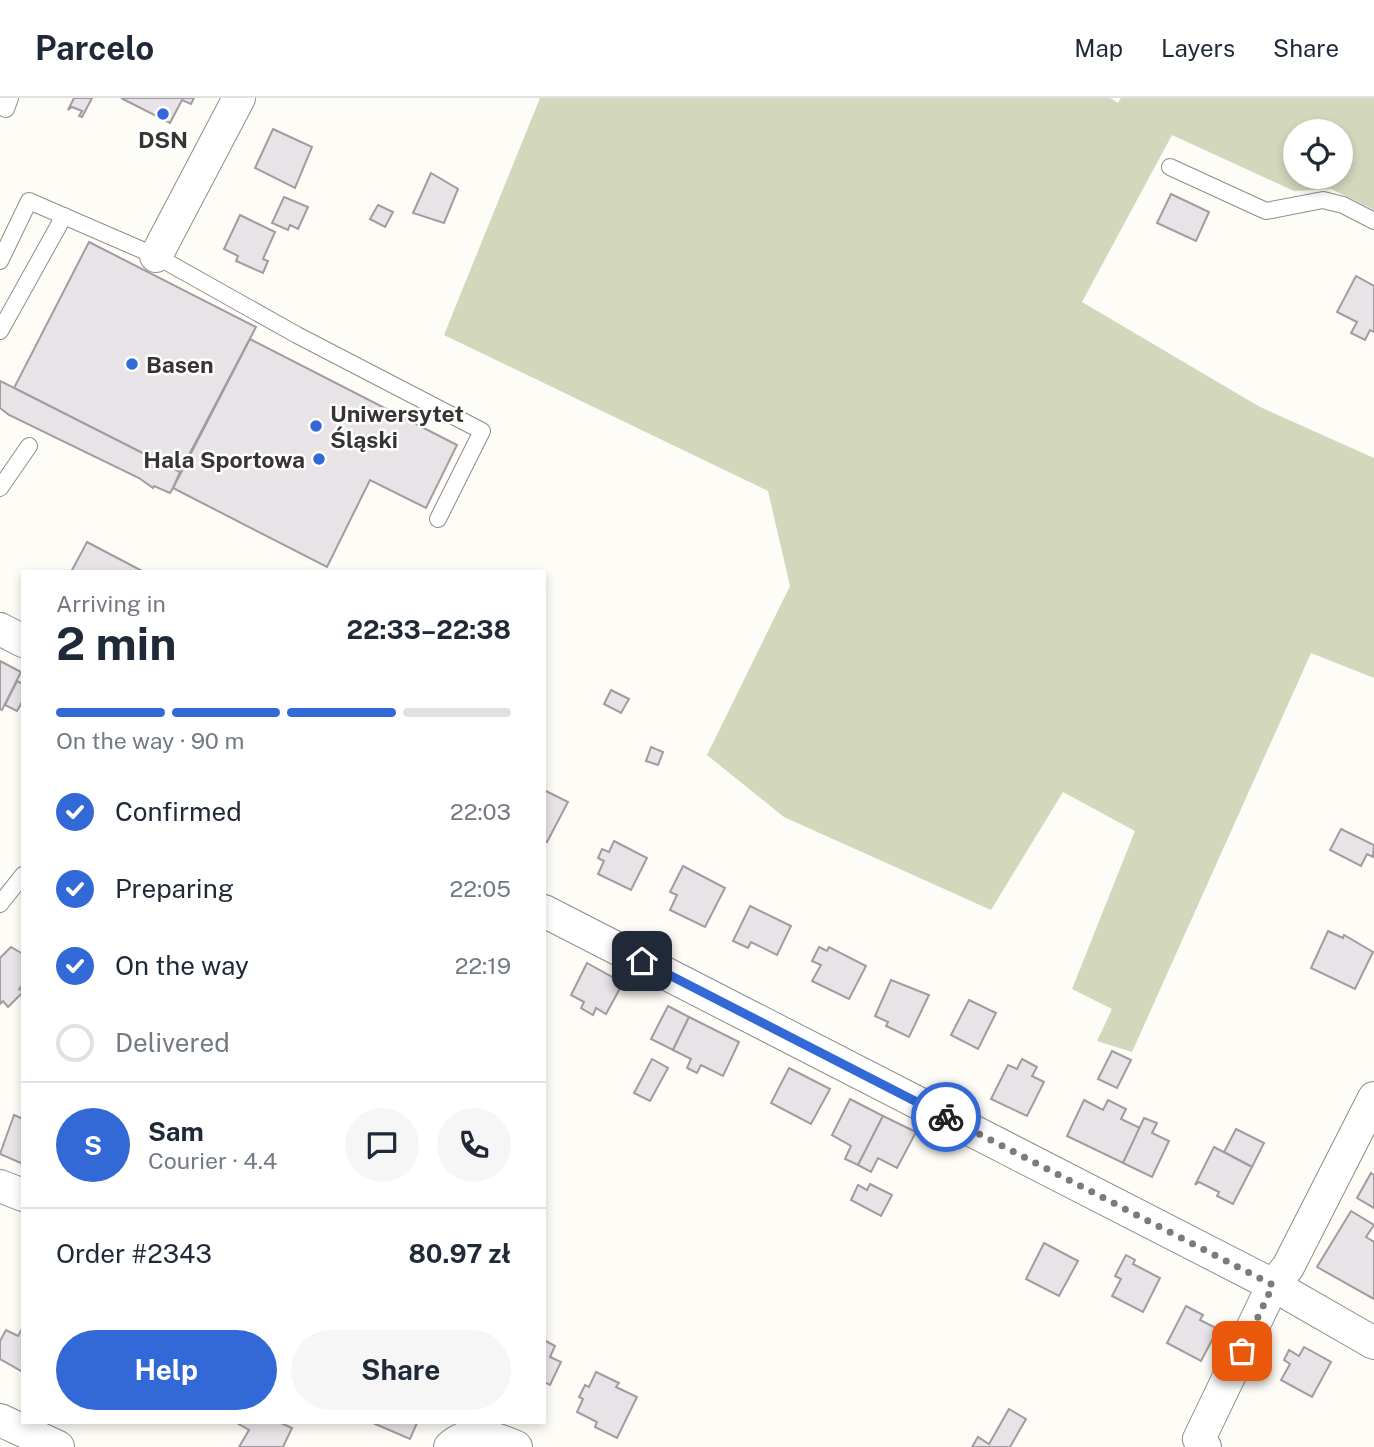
<!DOCTYPE html>
<meta charset="utf-8">
<style>
:root{--surface:#fff;--page:#f6f6f7;--text:#1f2937;--muted:#747a83;--line:#e0e1e3;--accent:#3368d7}
body{margin:0;font-family:"Public Sans",sans-serif;background:var(--page);color:var(--text);height:100vh;display:flex;flex-direction:column;font-size:26px;white-space:nowrap}
*{box-sizing:border-box;margin:0}
p{font-size:23px;color:var(--muted)}
.icon{flex:none;width:38px;height:38px;fill:none;stroke:currentColor;stroke-width:2;stroke-linecap:round;stroke-linejoin:round}
.map{position:relative;flex:1;overflow:hidden}
.details{position:absolute;left:21px;top:472px;width:525px;height:854px;display:flex;flex-direction:column;background:var(--surface);border-radius:0px;box-shadow:0 4px 10px #0003}
.details>*{flex:none}
.tools{position:absolute;left:1283px;top:21px;display:grid;gap:14px}
.tools a{display:grid;place-items:center;width:70px;height:70px;border-radius:50%;background:var(--surface);box-shadow:0 4px 10px #0003;font-size:35px}
.pin{position:absolute;display:grid;place-items:center;width:60px;height:60px;color:#fff;margin:-30px;border-radius:14px;box-shadow:0 4px 10px #0006}
.courier{position:absolute;display:grid;place-items:center;width:70px;height:70px;margin:-35px;border:5px solid #3368d7;border-radius:50%;background:#fff;color:#222;box-shadow:0 2px 9px #0007}
.headline em{font-style:normal;font-weight:700}
.headline div{display:flex;flex-direction:column-reverse}
.headline{display:flex;align-items:center;justify-content:space-between;height:119px;padding:0 35px}
h1{font-size:46px;font-weight:700;line-height:52px}
.bar{display:grid;grid-template-columns:repeat(4,1fr);gap:10px 7px;align-content:center;height:84px;padding:0 35px}
.bar i{height:9px;border-radius:5px;background:var(--line)}
.bar .selected{background:var(--accent)}
.bar p{grid-column:span 4}
.line{display:flex;align-items:center;gap:18px;padding:0 35px;border-top:2px solid var(--line)}
.line div{flex:1}
.round{display:grid;place-items:center;flex:none;width:74px;height:74px;border-radius:37px;background:var(--page)}
ol{padding:0 35px;list-style:none}
li{display:flex;align-items:center;gap:21px;height:77px}
li p{margin-inline-start:auto}
li .icon{padding:7px;border-radius:50%;background:var(--accent);color:#fff;stroke-width:4}
li:last-child{color:var(--muted)}
li i{width:38px;height:38px;border:4px solid var(--line);border-radius:50%}
.button{display:flex;gap:14px;margin-top:auto;padding:14px 35px}
.button a{flex:1;height:80px;border-radius:42px;background:var(--accent);color:#fff;font-size:28px;font-weight:700;line-height:80px;text-align:center}
.button a+a{background:var(--page);color:var(--text)}
header{display:flex;align-items:center;gap:42px;box-sizing:border-box;height:98px;padding:0 35px;background:var(--surface);border-bottom:2px solid var(--line)}
header strong{font-size:33px}
nav{display:flex;gap:38px;margin-inline-start:auto;font-size:24px}
.map>svg:first-child{display:block}
</style>
<header>
<strong>Parcelo</strong>
<nav><a>Map</a><a>Layers</a><a>Share</a></nav>
</header>
<div class="map">
<svg width="1374" height="1349" viewBox="0 0 1374 1349">
<rect width="100%" height="100%" fill="#fdfcf6"/>
<path fill="#d3d7bb" fill-rule="evenodd" d="M540 0H1110L1118 5 1121 0H1374V112L1331 91 1294 93 1172 37 1082 204 1260 309 1374 360V580L1311 555 1132 954 1097 943 1112 911 1072 891 1135 733 1063 694 991 812 784 719 707 657 790 488 768 393 444 237ZM1340 33V79H1295V33Z"/>
<g fill="#e8e3e6" stroke="#a19ca0" stroke-width="2">
<path d="M74 0H92L82 19 79 18 82 13 72 9 68 12Z"/>
<path d="M121 0H194L191 6 182 2 170 25Z"/>
<path d="M273 31 312 49 295 90 255 70Z"/>
<path d="M431 75 458 91 444 125 413 115Z"/>
<path d="M1171 96 1209 114 1196 143 1157 125Z"/>
<path d="M284 99 308 109 298 131 290 127 288 132 272 125Z"/>
<path d="M378 107 393 114 385 129 370 121Z"/>
<path d="M240 117 275 134 263 161 268 163 263 175 236 163 238 158 224 151Z"/>
<path d="M89 144 256 229 180 374 14 290Z"/>
<path d="M1356 178 1374 188V234L1370 232 1365 242 1351 235 1357 224 1337 214Z"/>
<path d="M250 241 457 347 426 410 370 382 327 469 173 390Z"/>
<path d="M0 283 180 374 173 390 170 395 154 388 153 390 139 380 9 317 0 310Z"/>
<path d="M87 444 144 474H71Z"/>
<path d="M0 563 21 574 2 612 0 611Z"/>
<path d="M17 583 23 586V602L17 613 5 607Z"/>
<path d="M611 592 629 601 621 615 604 606Z"/>
<path d="M651 649 663 654 658 667 646 663Z"/>
<path d="M544 692 568 704 547 744 544 742Z"/>
<path d="M1341 731 1374 747 1373 759 1367 756 1361 768 1330 752Z"/>
<path d="M614 743 647 760 631 792 598 776 604 763 598 760 602 751 609 754Z"/>
<path d="M683 768 725 790 705 829 670 812 677 797 670 794Z"/>
<path d="M750 808 791 828 777 857 751 844 748 850 733 843Z"/>
<path d="M1328 833 1343 840 1344 837 1373 854 1355 891 1311 870Z"/>
<path d="M11 849 23 856V886L19 891 23 894 8 909 3 903 0 906V860Z"/>
<path d="M819 849 827 853 829 849 866 868 849 901 812 883 821 867 812 863Z"/>
<path d="M587 865 623 885 606 916 596 910 593 917 581 910 584 904 571 897Z"/>
<path d="M891 882 929 897 909 939 886 928 888 924 875 918Z"/>
<path d="M969 902 996 915 978 951 951 937Z"/>
<path d="M668 908 689 919 673 952 651 941Z"/>
<path d="M689 919 739 944 723 978 701 967 697 975 687 970 691 961 673 952Z"/>
<path d="M1112 953 1131 962 1117 990 1098 981Z"/>
<path d="M652 961 668 970 650 1003 634 995Z"/>
<path d="M1022 961 1037 969 1032 978 1044 984 1027 1018 991 1001 1008 967 1017 971Z"/>
<path d="M789 970 830 991 811 1026 771 1005Z"/>
<path d="M850 1001 883 1018 858 1067 845 1061 851 1048 832 1037Z"/>
<path d="M1084 1002 1103 1012 1108 1002 1126 1011 1121 1021 1140 1030 1123 1065 1067 1038Z"/>
<path d="M14 1017 23 1021V1066L0 1056Z"/>
<path d="M883 1018 916 1034 897 1070 878 1060 871 1074 858 1067Z"/>
<path d="M1144 1020 1157 1025 1152 1035 1169 1043 1152 1079 1123 1065Z"/>
<path d="M1236 1031 1264 1045 1252 1069 1224 1054Z"/>
<path d="M1214 1049 1252 1069 1233 1106 1217 1098 1219 1094 1199 1084 1195 1087Z"/>
<path d="M1371 1075 1374 1077V1110L1357 1100Z"/>
<path d="M870 1086 892 1097 881 1118 851 1102 858 1087 867 1092Z"/>
<path d="M1351 1113 1374 1127 1366 1139 1374 1144V1201L1317 1169Z"/>
<path d="M1044 1145 1078 1163 1059 1198 1026 1181Z"/>
<path d="M1126 1157 1135 1162 1133 1166 1160 1180 1143 1214 1112 1198 1121 1181 1115 1178Z"/>
<path d="M1186 1208 1203 1217 1200 1222 1218 1231 1201 1263 1167 1245Z"/>
<path d="M23 1229V1274L0 1261V1243L6 1232 18 1238Z"/>
<path d="M544 1242 555 1248 550 1259 561 1264 550 1287 544 1284Z"/>
<path d="M1304 1249 1331 1264 1312 1299 1281 1282 1290 1266 1284 1262 1289 1252 1299 1258Z"/>
<path d="M596 1274 619 1285 616 1289 637 1299 617 1340 595 1329 597 1324 577 1314 583 1301 579 1299 585 1287 589 1289Z"/>
<path d="M1009 1311 1026 1321 1010 1349H972L978 1339 989 1346Z"/>
<path d="M281 1325 292 1330 283 1349H239L249 1332 237 1325Z"/>
<path d="M373 1325H417L410 1341Z"/>
</g>
<g fill="none" stroke-linecap="round" stroke-linejoin="round">
<defs>
<g id="lane">
<path d="M0 8 6 11 10 0"/>
<path d="M1170 69 1266 113 1323 102 1343 107 1374 123"/>
<path d="M0 163 29 103 156 158 297 237 482 333 438 421"/>
<path d="M0 233 64 118"/>
<path d="M0 390 29 348"/>
<path d="M0 806 23 777"/>
</g>
<g id="street">
<path d="M156 158 239 0"/>
<path d="M0 531 23 543"/>
<path d="M544 813 1273 1187 1374 1245"/>
<path d="M0 1088 23 1097"/>
<path d="M0 1322 58 1349"/>
<path d="M450 1349C471 1330 493 1339 516 1349"/>
<path d="M1205 1349 1199 1341 1273 1187 1288 1169 1374 1000"/>
</g>
</defs>
<use href="#lane" stroke="#8e8d88" stroke-width="18"/>
<use href="#street" stroke="#8e8d88" stroke-width="34"/>
<use href="#lane" stroke="#fff" stroke-width="16"/>
<use href="#street" stroke="#fff" stroke-width="32"/>
</g>
<g fill="none" stroke-linecap="round" stroke-linejoin="round">
<path stroke="#7c7b77" stroke-width="7" stroke-dasharray="0 12.6" d="M946 1019 1273 1187 1242 1253"/>
<path stroke="#3368d7" stroke-width="9" d="M642 863 946 1019"/>
</g>
<g fill="#3368d7" stroke="#fff" stroke-width="2.5">
<circle cx="163" cy="16" r="7"/>
<circle cx="132" cy="266" r="7"/>
<circle cx="316" cy="328" r="7"/>
<circle cx="319" cy="361" r="7"/>
</g>
<g text-anchor="middle" dominant-baseline="central" stroke-width="5" stroke-linejoin="round" paint-order="stroke">
<g font-size="23" font-weight="bold" fill="#363533" stroke="#fff" text-anchor="start">
<text x="163" y="41" text-anchor="middle">DSN</text>
<text x="146" y="266">Basen</text>
<text x="330" y="315">Uniwersytet<tspan x="330" dy="26">Śląski</tspan></text>
<text x="305" y="361" text-anchor="end">Hala Sportowa</text>
</g>
</g>
</svg>
<div class="tools">
<a><svg class="icon" aria-label="locate" viewBox="0 0 24 24"><circle cx="12" cy="12" r="6"/><path d="M12 2v4M12 18v4M2 12h4M18 12h4"/></svg></a>
</div>
<div class="pin" style="left:1242px;top:1253px;background:#ea580c"><svg class="icon" aria-label="bag" viewBox="0 0 24 24"><path d="M5 8h14l-1 12H6zM9 8a3 3 0 0 1 6 0"/></svg></div>
<div class="pin" style="left:642px;top:863px;background:#1f2937"><svg class="icon" aria-label="home" viewBox="0 0 24 24"><path d="M3 11l9-7 9 7M6 9v11h12V9"/></svg></div>
<div class="courier" style="left:946px;top:1019px"><svg class="icon" aria-label="bike" viewBox="0 0 24 24"><circle cx="6" cy="16" r="4"/><circle cx="18" cy="16" r="4"/><path d="M6 16l4-8h5l3 8M10 8l3 8H6M13 5h3"/></svg></div>
<section class="details">
<div class="headline"><div><h1>2 min</h1><p>Arriving in</p></div><em>22:33–22:38</em></div>
<div class="bar"><i class="selected"></i><i class="selected"></i><i class="selected"></i><i></i><p>On the way · 90 m</p></div>
<ol>
<li><svg class="icon" aria-label="check" viewBox="0 0 24 24"><path d="M5 12l5 5 9-10"/></svg>Confirmed<p>22:03</p></li>
<li><svg class="icon" aria-label="check" viewBox="0 0 24 24"><path d="M5 12l5 5 9-10"/></svg>Preparing<p>22:05</p></li>
<li><svg class="icon" aria-label="check" viewBox="0 0 24 24"><path d="M5 12l5 5 9-10"/></svg>On the way<p>22:19</p></li>
<li><i></i>Delivered</li>
</ol>
<div class="line" style="height:126px"><b class="round" style="background:var(--accent);color:#fff">S</b><div><b>Sam</b><p>Courier · 4.4</p></div><a class="round"><svg class="icon" aria-label="chat" viewBox="0 0 24 24"><path d="M4 5h16v11H9l-5 4z"/></svg></a><a class="round"><svg class="icon" aria-label="phone" viewBox="0 0 24 24"><path d="M5 4h4l2 5-3 2q2 4 5 5l2-3 5 2v4C11 20 4 13 5 4z"/></svg></a></div>
<div class="line" style="height:91px"><div>Order #2343</div><b>80.97 zł</b></div>
<div class="button"><a>Help</a><a>Share</a></div>
</section>
</div>
